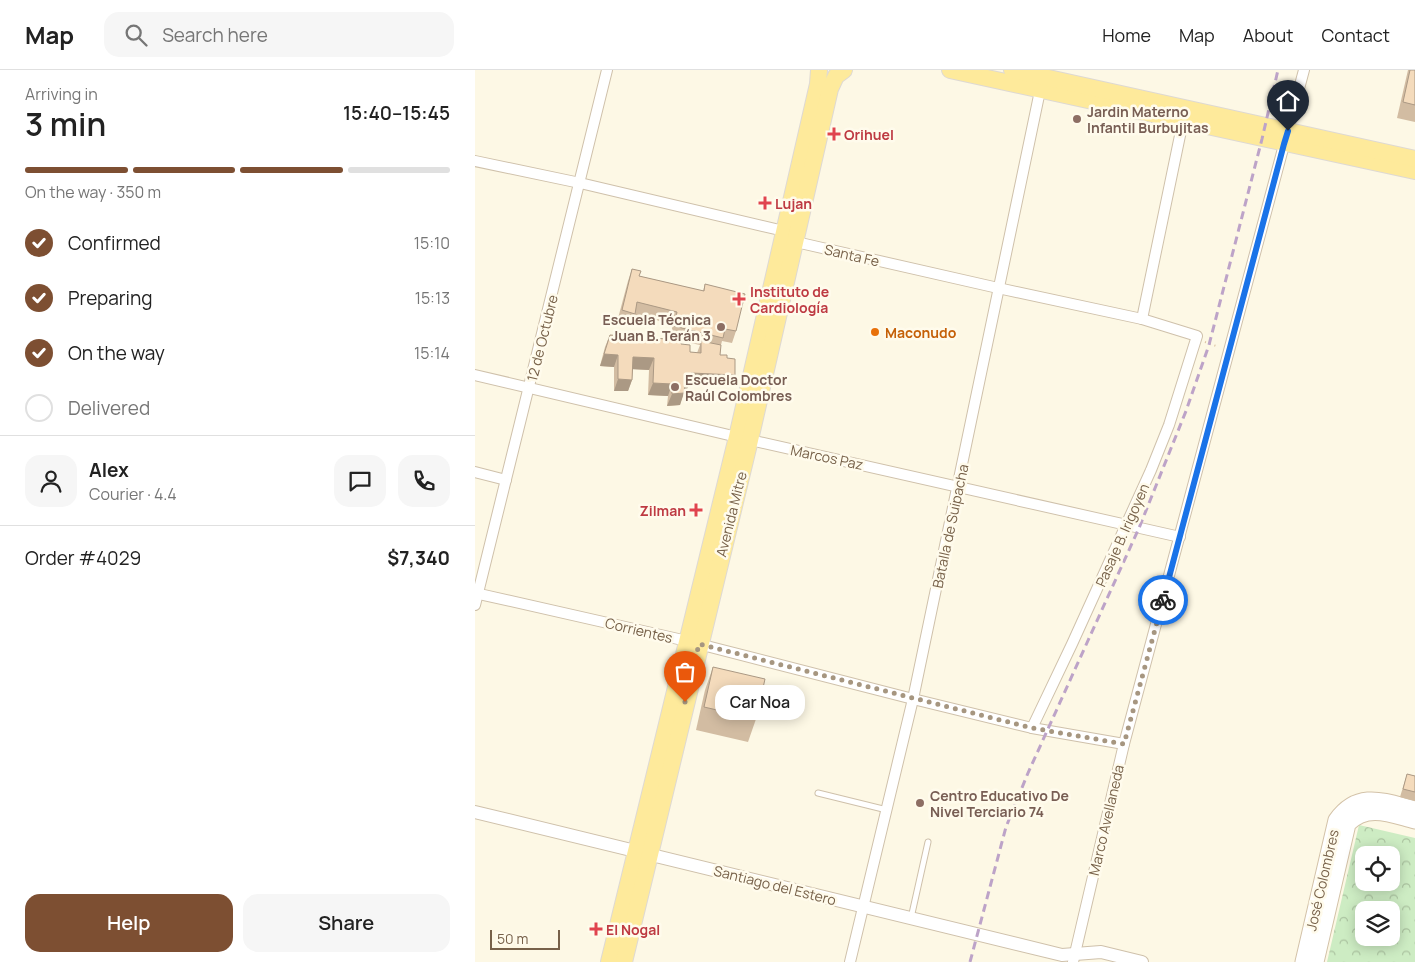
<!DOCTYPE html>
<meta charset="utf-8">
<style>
:root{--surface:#fff;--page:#f6f6f6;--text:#222;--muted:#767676;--line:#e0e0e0;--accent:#7d4f32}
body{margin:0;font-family:Manrope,sans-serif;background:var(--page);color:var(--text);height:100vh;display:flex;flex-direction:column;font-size:19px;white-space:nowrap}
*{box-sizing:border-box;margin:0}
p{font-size:16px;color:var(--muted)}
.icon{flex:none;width:28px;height:28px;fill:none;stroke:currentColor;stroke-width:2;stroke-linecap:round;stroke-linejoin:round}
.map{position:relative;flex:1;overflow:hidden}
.sheet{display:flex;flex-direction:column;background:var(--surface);width:475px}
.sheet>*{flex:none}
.controls{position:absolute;left:880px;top:776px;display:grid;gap:10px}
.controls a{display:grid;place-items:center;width:45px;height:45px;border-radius:10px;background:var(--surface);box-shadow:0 2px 12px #0003;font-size:25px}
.scale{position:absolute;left:15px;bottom:12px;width:70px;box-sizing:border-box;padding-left:5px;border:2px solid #776149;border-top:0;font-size:14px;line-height:18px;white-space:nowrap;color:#776149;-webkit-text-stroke:4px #fffbec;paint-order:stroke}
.pin{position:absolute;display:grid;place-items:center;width:42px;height:42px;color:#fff;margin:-51px -21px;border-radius:50% 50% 50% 0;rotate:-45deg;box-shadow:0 0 5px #0007}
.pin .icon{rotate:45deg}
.courier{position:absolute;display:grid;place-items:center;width:50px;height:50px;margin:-25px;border:4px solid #1a73e8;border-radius:50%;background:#fff;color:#222;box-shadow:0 1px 6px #0007}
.bubble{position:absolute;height:35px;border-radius:15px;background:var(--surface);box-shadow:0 2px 12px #0003;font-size:16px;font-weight:600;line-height:35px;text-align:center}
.head em{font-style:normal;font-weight:600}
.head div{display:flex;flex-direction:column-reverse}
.head{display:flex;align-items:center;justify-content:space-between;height:85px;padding:0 25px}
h1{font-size:32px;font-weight:600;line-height:38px}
.bar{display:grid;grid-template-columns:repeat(4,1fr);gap:8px 5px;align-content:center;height:60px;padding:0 25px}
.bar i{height:6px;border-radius:4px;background:var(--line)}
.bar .current{background:var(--accent)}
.bar p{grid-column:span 4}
.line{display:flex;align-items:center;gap:12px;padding:0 25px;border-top:1px solid var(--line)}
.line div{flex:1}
.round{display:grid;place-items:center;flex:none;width:52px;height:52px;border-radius:15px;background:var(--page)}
ol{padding:0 25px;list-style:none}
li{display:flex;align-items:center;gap:15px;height:55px}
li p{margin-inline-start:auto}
li .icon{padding:5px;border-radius:50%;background:var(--accent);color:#fff;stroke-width:4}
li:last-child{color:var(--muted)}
li i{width:28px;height:28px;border:2px solid var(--line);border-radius:50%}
.primary-button{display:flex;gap:10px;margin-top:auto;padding:10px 25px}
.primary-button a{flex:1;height:58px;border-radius:15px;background:var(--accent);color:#fff;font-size:20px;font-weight:600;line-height:58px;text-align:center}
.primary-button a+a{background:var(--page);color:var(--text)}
header{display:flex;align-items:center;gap:30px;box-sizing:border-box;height:70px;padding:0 25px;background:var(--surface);border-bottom:1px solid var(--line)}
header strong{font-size:24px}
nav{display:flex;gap:28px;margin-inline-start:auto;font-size:18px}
.search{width:350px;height:45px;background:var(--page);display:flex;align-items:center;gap:12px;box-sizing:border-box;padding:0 18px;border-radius:15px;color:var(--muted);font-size:19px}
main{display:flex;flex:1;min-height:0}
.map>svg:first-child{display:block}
</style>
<header>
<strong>Map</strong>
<div class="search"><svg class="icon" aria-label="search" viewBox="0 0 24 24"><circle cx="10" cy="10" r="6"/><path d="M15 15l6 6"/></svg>Search here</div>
<nav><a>Home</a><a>Map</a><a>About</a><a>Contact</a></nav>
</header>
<main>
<section class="sheet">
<div class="head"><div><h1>3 min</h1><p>Arriving in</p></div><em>15:40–15:45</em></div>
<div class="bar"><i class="current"></i><i class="current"></i><i class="current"></i><i></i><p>On the way · 350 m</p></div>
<ol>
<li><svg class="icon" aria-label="check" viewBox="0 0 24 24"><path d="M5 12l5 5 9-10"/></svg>Confirmed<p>15:10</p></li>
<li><svg class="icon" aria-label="check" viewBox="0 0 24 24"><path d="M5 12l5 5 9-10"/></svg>Preparing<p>15:13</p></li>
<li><svg class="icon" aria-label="check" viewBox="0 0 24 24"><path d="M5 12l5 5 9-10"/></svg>On the way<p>15:14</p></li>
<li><i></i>Delivered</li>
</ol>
<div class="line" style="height:90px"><a class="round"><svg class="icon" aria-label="person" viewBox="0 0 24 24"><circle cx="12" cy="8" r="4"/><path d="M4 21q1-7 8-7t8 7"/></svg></a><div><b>Alex</b><p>Courier · 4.4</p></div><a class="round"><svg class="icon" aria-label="chat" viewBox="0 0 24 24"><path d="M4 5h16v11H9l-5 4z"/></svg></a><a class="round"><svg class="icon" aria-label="phone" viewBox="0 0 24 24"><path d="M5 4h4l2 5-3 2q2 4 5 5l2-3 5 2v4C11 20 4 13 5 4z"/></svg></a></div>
<div class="line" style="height:65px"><div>Order #4029</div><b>$7,340</b></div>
<div class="primary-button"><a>Help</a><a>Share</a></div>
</section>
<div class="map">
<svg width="940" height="892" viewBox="0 0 940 892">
<defs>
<pattern id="park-crowns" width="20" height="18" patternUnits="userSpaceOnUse" patternTransform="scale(1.25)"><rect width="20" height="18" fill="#cdecc3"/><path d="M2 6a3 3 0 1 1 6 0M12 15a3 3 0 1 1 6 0" fill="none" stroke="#abc3a0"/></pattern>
</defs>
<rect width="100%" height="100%" fill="#fdf8e5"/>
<path fill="url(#park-crowns)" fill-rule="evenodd" d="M884 755 940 768V892H852ZM889 785H916V812H889ZM889 840H916V868H889Z"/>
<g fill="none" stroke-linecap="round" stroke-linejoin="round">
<defs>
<g id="service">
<path d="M343 723 412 740"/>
<path d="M436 848 453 772"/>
</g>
<g id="minor">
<path d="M0 91 105 113 309 161 321 172 523 218 667 249 722 266 694 355 676 400 597 574 557 658"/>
<path d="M667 249 708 51"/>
<path d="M0 305 275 370 705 467"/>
<path d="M0 402 31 410"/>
<path d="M0 523 212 571 438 629 557 658 649 674"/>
<path d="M0 535 132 0"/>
<path d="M375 892 438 629 566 16"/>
<path d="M598 892 649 674 829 0"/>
</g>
<path id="tertiary" d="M0 742 587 885 626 882 667 892"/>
<g id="secondary">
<path d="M828 892 861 750C883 719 909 731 940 739"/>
<path d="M841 892 873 754C893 734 916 745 940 751"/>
</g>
<g id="primary">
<path d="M475 0 940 101"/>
<path d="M537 0 940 89"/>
<path d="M134 892 262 367 343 14 344 0"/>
<path d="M149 892 275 370 355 19 361 6 369 0"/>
</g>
</defs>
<use href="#service" stroke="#cfc1ab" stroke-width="7"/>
<use href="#minor" stroke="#cfc1ab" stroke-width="12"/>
<use href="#tertiary" stroke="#cfc1ab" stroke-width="14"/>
<use href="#secondary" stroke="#d3c2a8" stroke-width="17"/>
<use href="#primary" stroke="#ded9d3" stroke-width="18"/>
<path stroke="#d9bf9e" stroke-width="2" stroke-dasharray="1 4" stroke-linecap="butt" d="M730 272 744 277"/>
<use href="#service" stroke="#fff" stroke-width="5"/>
<use href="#minor" stroke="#fff" stroke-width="10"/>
<use href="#tertiary" stroke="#fff" stroke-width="12"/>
<use href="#secondary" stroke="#fff" stroke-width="15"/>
<use href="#primary" stroke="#feea9b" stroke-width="16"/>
<path stroke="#bda3c8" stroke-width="3" stroke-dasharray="8 5" stroke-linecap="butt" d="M495 892 531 757 553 703 664 458 711 341 734 275 787 69 803 0"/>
</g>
<g fill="#d2bca2" fill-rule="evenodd">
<path d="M933 0H940V52L922 48Z"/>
<path d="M157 199 164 206 228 221 230 214 261 261 257 273 247 271 246 275 245 285 252 288 260 305 255 316 214 315 211 321H209L205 335 192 336 193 326 173 325 174 300 158 299 157 310 153 321H139V297L125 296 130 277 135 265 204 270 195 268 198 254 159 245 155 256 142 252 153 211ZM206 271 225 275 222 283 215 282 206 274Z"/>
<path d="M238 597 281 649 273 672 221 660 230 620Z"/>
<path d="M932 704 940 706V705V731L925 727Z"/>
</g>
<g fill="#ab9984">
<path d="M129 284 143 285 139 297 125 296Z"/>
<path d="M158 287 179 288 174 300 154 299Z"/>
<path d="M216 303 260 305 255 316 214 315 211 321H206L211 309Z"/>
<path d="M143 309 157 310 153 321H139Z"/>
<path d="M178 313 197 314 193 326 173 325Z"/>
<path d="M209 323 205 335 192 336 197 324Z"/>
</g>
<g fill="#f4dbbc" stroke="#ab9984">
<path d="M935 0H940V35L928 32Z"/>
<path d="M157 199 166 201 164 206 229 221 230 214 270 224 261 261 250 259 248 268 199 256 202 242 162 232 160 244 147 240Z"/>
<path d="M135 265 206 270V274L215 275V282L226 283V271L246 275 245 285H252V288L260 289V305L216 303V309H211L209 323 197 324V314L178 313 179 288 158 287 157 310 143 309V285L129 284Z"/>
<path d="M238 597 290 609 281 649 229 637Z"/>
<path d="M932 704 940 706V722L928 719Z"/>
</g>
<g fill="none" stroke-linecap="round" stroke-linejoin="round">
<path stroke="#a69680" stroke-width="5" stroke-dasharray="0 9" d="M210 632 224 574 557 658 649 674 688 530"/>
<path stroke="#1a73e8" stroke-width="6" d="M688 530 809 74 813 61"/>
</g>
<g fill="#8d6e63" stroke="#fffbec" stroke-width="2">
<circle cx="602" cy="49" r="5"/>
<circle cx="246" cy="257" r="5"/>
<circle cx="200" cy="317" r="5"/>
<circle cx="445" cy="733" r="5"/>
</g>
<g fill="#e0444e" stroke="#fffbec" stroke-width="2">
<path d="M356.5 56.5h5v5h5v5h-5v5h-5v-5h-5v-5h5z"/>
<path d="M287.5 125.5h5v5h5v5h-5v5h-5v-5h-5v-5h5z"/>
<path d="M261.5 221.5h5v5h5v5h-5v5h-5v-5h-5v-5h5z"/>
<path d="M218.5 432.5h5v5h5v5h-5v5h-5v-5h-5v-5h5z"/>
<path d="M118.5 851.5h5v5h5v5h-5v5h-5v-5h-5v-5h5z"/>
</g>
<circle fill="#e8710a" stroke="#fffbec" stroke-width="2" cx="400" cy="262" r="5"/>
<g text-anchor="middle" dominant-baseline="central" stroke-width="5" stroke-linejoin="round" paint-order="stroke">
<g font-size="14" font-weight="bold" fill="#785e54" stroke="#fffbec" text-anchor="start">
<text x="612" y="41">Jardin Materno<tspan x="612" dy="16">Infantil Burbujitas</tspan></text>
<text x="236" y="249" text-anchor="end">Escuela Técnica<tspan x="236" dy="16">Juan B. Terán 3</tspan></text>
<text x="210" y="309">Escuela Doctor<tspan x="210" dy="16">Raúl Colombres</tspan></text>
<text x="455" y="725">Centro Educativo De<tspan x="455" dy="16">Nivel Terciario 74</tspan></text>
</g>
<g font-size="14" font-weight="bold" fill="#be3a42" stroke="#fffbec" text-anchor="start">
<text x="369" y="64">Orihuel</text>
<text x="300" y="133">Lujan</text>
<text x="275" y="221">Instituto de<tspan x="275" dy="16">Cardiología</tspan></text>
<text x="211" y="440" text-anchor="end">Zilman</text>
<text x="131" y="859">El Nogal</text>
</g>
<g font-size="14" fill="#776149" stroke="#fffbec">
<text transform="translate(377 185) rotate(13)">Santa Fe</text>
<text transform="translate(67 268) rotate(-76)">12 de Octubre</text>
<text transform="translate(352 387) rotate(12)">Marcos Paz</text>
<text transform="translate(256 444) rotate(-76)">Avenida Mitre</text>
<text transform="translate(475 456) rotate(-78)">Batalla de Suipacha</text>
<text transform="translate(647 465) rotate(-66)">Pasaje B. Irigoyen</text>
<text transform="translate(164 560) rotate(13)">Corrientes</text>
<text transform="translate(631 750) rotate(-77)">Marco Avellaneda</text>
<text transform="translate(847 810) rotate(-77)">José Colombres</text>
<text transform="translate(300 815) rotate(14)">Santiago del Estero</text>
</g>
<g font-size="14" font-weight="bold" fill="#c56008" stroke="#fffbec" text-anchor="start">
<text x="410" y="262">Maconudo</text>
</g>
</g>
</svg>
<div class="controls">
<a><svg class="icon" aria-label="locate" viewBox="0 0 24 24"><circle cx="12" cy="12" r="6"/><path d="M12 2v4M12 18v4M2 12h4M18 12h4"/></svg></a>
<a><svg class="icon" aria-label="layers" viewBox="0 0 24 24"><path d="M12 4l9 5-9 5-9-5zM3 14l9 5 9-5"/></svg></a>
</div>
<div class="scale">50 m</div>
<div class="pin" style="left:210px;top:632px;background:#ea580c"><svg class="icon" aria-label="bag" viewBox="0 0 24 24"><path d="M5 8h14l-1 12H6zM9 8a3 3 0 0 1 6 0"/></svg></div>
<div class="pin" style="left:813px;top:61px;background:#1f2937"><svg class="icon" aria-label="home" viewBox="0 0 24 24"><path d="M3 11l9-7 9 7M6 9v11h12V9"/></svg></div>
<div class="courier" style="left:688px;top:530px"><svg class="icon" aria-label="bike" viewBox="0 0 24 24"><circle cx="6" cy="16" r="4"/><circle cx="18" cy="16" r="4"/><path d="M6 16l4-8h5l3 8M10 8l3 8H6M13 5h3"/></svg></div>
<div class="bubble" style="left:240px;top:615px;width:90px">Car Noa</div>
</div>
</main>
